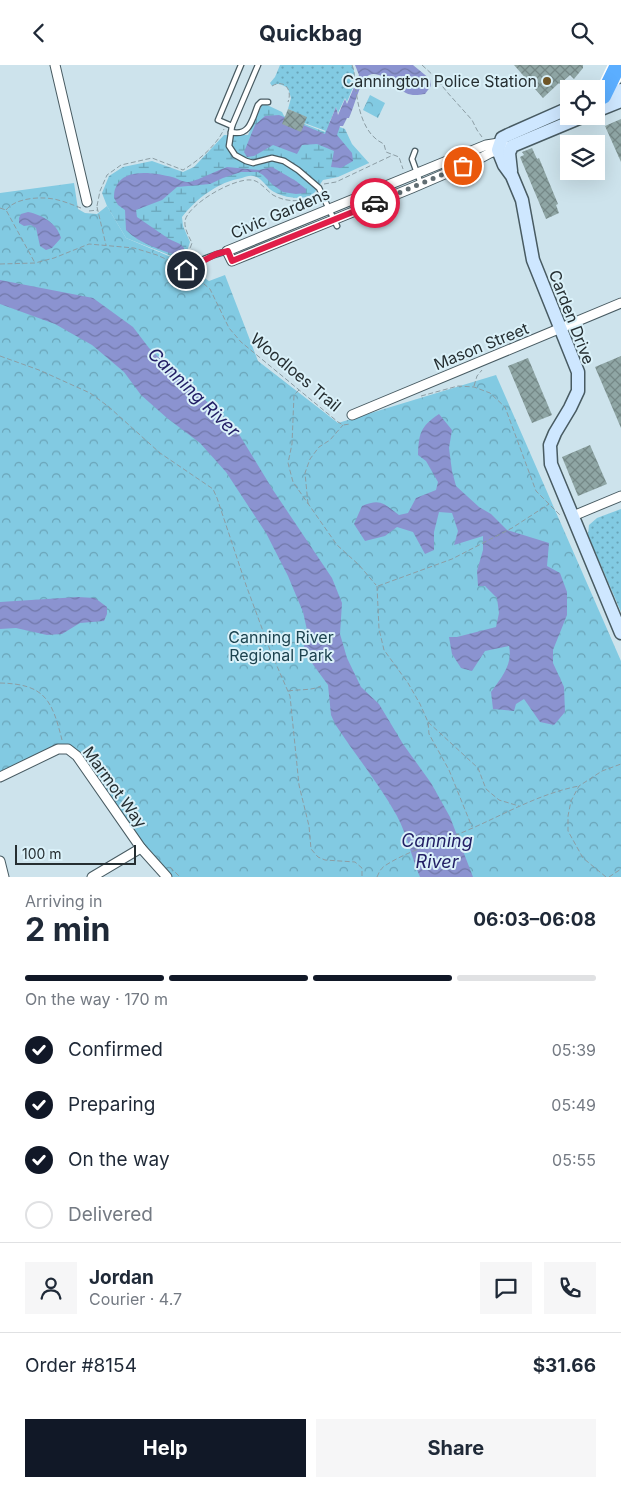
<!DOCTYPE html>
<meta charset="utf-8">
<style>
:root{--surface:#fff;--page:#f6f6f7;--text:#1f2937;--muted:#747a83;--line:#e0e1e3;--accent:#111827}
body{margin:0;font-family:Inter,sans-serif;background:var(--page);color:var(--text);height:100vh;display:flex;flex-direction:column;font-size:19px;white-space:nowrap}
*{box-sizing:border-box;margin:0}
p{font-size:16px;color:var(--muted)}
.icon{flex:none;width:28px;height:28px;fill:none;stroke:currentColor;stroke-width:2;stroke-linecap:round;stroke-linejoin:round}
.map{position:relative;height:812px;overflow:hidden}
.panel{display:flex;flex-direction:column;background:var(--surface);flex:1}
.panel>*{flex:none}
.tools{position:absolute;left:560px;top:15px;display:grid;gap:10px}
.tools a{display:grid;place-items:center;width:45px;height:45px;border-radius:0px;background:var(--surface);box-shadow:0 5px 20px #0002;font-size:25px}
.scale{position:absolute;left:15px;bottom:12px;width:121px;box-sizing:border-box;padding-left:5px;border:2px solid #252e31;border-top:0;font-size:14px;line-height:18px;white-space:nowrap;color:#252e31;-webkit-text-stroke:4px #daf1f9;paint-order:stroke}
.pin{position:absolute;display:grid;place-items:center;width:42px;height:42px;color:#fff;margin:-21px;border:2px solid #fff;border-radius:50%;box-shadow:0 1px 5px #0007}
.courier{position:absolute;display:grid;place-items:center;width:50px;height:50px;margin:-25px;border:4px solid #e11d48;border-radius:50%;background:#fff;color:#222;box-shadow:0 1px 6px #0007}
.summary em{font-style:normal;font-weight:700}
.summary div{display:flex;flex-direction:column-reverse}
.summary{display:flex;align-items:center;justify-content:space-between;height:85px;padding:0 25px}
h1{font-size:32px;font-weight:700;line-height:38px}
.bar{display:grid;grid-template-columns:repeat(4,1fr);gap:8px 5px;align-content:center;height:60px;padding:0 25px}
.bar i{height:6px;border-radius:4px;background:var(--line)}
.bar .active{background:var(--accent)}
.bar p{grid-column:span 4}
.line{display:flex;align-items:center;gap:12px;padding:0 25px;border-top:1px solid var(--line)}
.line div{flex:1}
.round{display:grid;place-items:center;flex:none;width:52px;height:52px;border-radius:0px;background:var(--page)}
ol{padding:0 25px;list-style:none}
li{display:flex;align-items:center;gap:15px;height:55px}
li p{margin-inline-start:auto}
li .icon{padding:5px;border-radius:50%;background:var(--accent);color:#fff;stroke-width:4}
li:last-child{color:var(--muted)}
li i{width:28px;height:28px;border:2px solid var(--line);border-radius:50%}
.button{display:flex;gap:10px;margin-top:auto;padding:10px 25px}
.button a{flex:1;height:58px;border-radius:0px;background:var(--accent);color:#fff;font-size:20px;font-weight:700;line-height:58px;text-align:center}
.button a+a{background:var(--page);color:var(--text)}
header{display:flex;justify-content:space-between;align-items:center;height:65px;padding:0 25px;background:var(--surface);font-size:22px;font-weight:700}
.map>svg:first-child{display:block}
</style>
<header><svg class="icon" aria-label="back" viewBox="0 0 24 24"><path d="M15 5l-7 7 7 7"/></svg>Quickbag<svg class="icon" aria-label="search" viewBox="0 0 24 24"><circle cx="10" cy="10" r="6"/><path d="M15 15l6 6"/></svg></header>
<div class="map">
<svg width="621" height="812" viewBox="0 0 621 812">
<defs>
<pattern id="grass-dots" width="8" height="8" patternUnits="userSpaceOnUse" patternTransform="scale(1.25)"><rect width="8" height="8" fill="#82cae2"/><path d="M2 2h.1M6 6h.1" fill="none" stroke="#6aa4b8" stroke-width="1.8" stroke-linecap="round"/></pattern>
<pattern id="forest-crowns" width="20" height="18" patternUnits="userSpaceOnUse" patternTransform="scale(1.25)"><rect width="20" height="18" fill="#82cae2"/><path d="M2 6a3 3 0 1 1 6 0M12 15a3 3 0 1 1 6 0" fill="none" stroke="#6aa4b8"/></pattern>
<pattern id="wetland-marsh" width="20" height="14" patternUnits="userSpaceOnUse" patternTransform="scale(1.25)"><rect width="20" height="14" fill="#82cae2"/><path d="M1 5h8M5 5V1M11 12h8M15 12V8" fill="none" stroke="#6aa4b8"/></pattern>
<pattern id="water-waves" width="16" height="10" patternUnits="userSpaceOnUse" patternTransform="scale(1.25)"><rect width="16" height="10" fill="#8b93d0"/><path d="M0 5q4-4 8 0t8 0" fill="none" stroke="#7178a9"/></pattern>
<pattern id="building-cross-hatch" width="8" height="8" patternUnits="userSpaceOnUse" patternTransform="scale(1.25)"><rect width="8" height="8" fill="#8fa6a5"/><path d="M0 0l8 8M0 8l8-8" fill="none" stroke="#758887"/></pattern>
</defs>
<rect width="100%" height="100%" fill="#cde3ec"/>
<g fill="url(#grass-dots)">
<path d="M280 0H352C358 14 353 23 347 37L345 33 338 48 336 42 326 66 304 58 306 52 288 44 291 33 288 23C282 20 278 17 272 21L270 18 275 12Z"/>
<path d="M621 444V547L588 470 589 460 597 453Z"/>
</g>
<g fill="url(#forest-crowns)">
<path d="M370 30 385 38 378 53 363 45Z"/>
<path d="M74 118 78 144 85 148 97 149 107 141 126 173 178 195 209 216 225 210 258 296 338 358 496 310 621 596V812H168L67 681 0 711V128Z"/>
</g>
<path fill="url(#wetland-marsh)" d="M262 40H267L282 47 284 51 325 67 329 58 345 64 352 79 369 98 338 112 323 115C320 119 316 127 312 130 300 136 281 132 271 125 265 120 261 112 253 111 250 110 245 112 242 113 218 117 197 133 182 152L183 161 190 177 184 196 126 173 107 141 102 128 109 111 123 102 152 96 183 107 194 102 224 70H248Z"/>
<g fill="url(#water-waves)">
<path d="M355 0H413L430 14 431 21 425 29C418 30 412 31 406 28 395 22 377 0 365 13 360 19 353 45 349 53H347L343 61H340L337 70 352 88 353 96 341 103 331 102 334 86 317 79 302 80 297 89 273 80 254 91 247 92 244 87 255 60 265 51 279 50 325 69 336 42 338 50 345 34 347 39 359 10Z"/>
<path d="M227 102 259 105 272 102 296 116 306 124V128L296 129 283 127 273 120 263 110 258 107H241L223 113 210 119 177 122 162 135 136 145 137 152 169 174 180 179 184 183V189L179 191C161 185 140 179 126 165L125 145 118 140 114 133C114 130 114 125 116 122 124 102 156 108 172 112 177 113 182 117 187 117 193 118 218 105 227 102Z"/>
<path d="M28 147C42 150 57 158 61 173L52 183 46 185 40 181 36 163 31 160 24 161 19 158V153L21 149Z"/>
<path d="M0 215 93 233 133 262 149 283 173 306 234 361 273 425 332 513 342 538 340 569 347 593 361 622 379 639 403 679 431 718 450 752 473 812H420C411 791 408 772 397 751 378 717 356 691 335 659L331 650 328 620 309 594 304 581 307 565 303 547 288 511 266 468 226 407 200 378 167 353 141 330 124 307 92 280 55 259 0 239Z"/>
<path d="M439 349 452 365 449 383 452 406 456 421 479 442 491 449 507 465 549 478 547 501 560 508 567 527V550L553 585V598L564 622 565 647 554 660 540 657 524 634 516 639 514 646 493 644 491 627C502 612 513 599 509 581L485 586 472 606 461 603 452 589 449 572H457L496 562 499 548 497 533 485 521H478L477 506 483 485V471L454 480 458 466 452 448 439 447 434 467V485L425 489 413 467 397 462 385 471 365 476 354 459 362 441C381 433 384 439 399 450L408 448 416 433 436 425 438 417 426 396 418 390C419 368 420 362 439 349Z"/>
<path d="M78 532 95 533 107 542V549L104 556 80 558 62 569 47 570 16 563 0 564V537Z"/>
</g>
<g fill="url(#building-cross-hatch)">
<path d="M514 0H583V3L574 14 570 10 560 19 559 18 543 33Z"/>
<path d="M288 44 307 52 301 67 282 59Z"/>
<path d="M621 54V97L605 61Z"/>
<path d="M532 83 537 94 539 93 558 139 556 140 559 148 546 154 520 92 524 90 522 87Z"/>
<path d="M621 291V363L595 302Z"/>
<path d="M528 293 552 350 532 358 508 301Z"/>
<path d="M590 380 607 419 578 431 562 392Z"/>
</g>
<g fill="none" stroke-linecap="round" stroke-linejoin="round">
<defs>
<g id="lane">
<path d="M241 0 218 55 232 61 258 0"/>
<path d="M232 61 229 81 235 90 246 96 253 98 272 93 284 96 298 105 319 123 337 161"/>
<path d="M231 67C250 72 252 54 258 40L261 37H268"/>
<path d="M415 86 412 94 421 119"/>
<path d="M186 205C197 195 214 190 227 186"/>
</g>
<g id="street">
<path d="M55 0 87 137"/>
<path d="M499 78 510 83 498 85 490 88 477 95 412 123 232 196 227 186 486 80Z"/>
<path d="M352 350 621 238"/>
<path d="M573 451 621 431"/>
<path d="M0 712 58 684H68L77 691 141 783 167 812"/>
<path d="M0 796 4 812"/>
<path d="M92 812 141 783"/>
</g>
<g id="secondary">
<path d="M599 32 621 25"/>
<path d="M569 43 508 70 502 73 498 85 504 100 512 111 522 135 533 195 578 307V326L570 343 555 368 550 380 551 399 621 568"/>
<path d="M596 46 621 36"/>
<path d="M511 106 509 88 512 81 584 51"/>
</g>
<path id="highway" d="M603 31 618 0"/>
</defs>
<use href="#lane" stroke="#485b62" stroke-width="7"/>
<use href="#street" stroke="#485b62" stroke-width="11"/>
<use href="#secondary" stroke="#485b62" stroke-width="15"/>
<use href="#highway" stroke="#fff" stroke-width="19"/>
<g stroke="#8c9da4" stroke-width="1" stroke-dasharray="5 2.5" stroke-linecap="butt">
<path d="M352 0C355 7 354 12 355 19 358 41 362 69 384 79L386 87 399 92 403 104"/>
<path d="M422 0 435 12 447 27 472 55 477 65 482 72"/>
<path d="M272 21C283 14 293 23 288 37"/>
<path d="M324 119 336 117 393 90"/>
<path d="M97 141 100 126 107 110 121 100 152 93 183 105C198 96 217 80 224 64"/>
<path d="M97 142 106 180"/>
<path d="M0 143 6 145 35 198"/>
<path d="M6 145C16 132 44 131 58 135 66 137 73 140 81 143"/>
<path d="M89 146 98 145"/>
<path d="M185 197 192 178C189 172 184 163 185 156 188 139 234 113 251 115 259 115 266 125 273 130 286 137 295 136 310 135L316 129"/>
<path d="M0 199 35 198 54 193 89 179 134 183 157 190 181 201"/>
<path d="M192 209 210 224 229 263 241 277 338 357 343 360 350 359"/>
<path d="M0 291 39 305 90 328 109 342 160 388 213 424 217 433 246 520 270 585 290 631 299 720 309 761 311 784 318 792 325 795 355 797 362 803V811"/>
<path d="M474 321 477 311 482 305"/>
<path d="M299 325 294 330 292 379 288 398 293 417 337 480 359 500 376 520"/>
<path d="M421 331 458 321 474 322 490 328 505 342 536 426 560 450"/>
<path d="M308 439 305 408 310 394 319 382 330 375 343 360"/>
<path d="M377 521 379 564 384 585 408 618 420 639 428 657 429 669 449 705 472 762"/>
<path d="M378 521 452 494 512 463 549 439"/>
<path d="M0 618C45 619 52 635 62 675"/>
<path d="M288 626C299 624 311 626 321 621"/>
<path d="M428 657 478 703 486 724 499 735 519 741"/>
<path d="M170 802 180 812"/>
<path d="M377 812C379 807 381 803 386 800 408 786 436 778 461 768 500 752 537 729 579 721"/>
<path d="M606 812 583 793 568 766V751L571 736 579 721 602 706 621 699"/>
<path d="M609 812 621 804"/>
</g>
<use href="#lane" stroke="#fff" stroke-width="4.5"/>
<use href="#street" stroke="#fff" stroke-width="9"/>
<use href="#secondary" stroke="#cee7ff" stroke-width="12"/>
<use href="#highway" stroke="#5baeff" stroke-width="16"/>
</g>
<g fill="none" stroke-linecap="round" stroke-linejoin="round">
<path stroke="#606d72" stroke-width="5" stroke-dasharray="0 9" d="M375 138 463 101"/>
<path stroke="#e11d48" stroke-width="6" d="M186 205 216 189 228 186 232 196 375 138"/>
</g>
<circle fill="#6f5627" stroke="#daf1f9" stroke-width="2" cx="547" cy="16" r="5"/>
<g text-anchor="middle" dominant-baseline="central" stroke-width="4" stroke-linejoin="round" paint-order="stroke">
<g font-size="16" fill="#252e31" stroke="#daf1f9" text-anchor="end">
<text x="537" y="16">Cannington Police Station</text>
</g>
<g font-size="16" fill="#252e31" stroke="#daf1f9">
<text transform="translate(280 148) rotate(-23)">Civic Gardens</text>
<text transform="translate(572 252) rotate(69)">Carden Drive</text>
<text transform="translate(481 281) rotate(-22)">Mason Street</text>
<text transform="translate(296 307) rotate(40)">Woodloes Trail</text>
<text transform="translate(115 722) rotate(54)">Marmot Way</text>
</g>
<g font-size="16" fill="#1d434f" stroke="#daf1f9">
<text x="281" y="572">Canning River<tspan x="281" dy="18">Regional Park</tspan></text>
</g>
<g font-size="18" font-style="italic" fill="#211d64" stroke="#daf1f9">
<text transform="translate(194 327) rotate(44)">Canning River</text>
<text x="437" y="775">Canning<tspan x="437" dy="21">River</tspan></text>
</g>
</g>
</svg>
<div class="tools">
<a><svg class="icon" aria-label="locate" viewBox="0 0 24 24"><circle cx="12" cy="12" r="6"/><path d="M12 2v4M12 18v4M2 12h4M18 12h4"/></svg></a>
<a><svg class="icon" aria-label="layers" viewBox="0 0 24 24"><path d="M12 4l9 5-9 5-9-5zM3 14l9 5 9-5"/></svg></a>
</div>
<div class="scale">100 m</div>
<div class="pin" style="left:463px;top:101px;background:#ea580c"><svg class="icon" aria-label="bag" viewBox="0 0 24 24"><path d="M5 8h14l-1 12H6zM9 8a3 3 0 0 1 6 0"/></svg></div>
<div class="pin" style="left:186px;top:205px;background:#1f2937"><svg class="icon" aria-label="home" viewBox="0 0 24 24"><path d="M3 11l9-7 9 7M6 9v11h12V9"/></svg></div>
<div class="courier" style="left:375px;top:138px"><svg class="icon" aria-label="car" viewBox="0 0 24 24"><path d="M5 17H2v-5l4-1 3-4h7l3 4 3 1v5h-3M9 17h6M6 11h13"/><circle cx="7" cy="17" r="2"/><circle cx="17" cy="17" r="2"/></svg></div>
</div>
<section class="panel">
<div class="summary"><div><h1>2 min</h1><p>Arriving in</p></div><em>06:03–06:08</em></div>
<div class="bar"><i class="active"></i><i class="active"></i><i class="active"></i><i></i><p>On the way · 170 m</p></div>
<ol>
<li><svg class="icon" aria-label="check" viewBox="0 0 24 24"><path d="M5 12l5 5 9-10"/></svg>Confirmed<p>05:39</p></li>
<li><svg class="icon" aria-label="check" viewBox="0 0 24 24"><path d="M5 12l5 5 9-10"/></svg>Preparing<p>05:49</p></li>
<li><svg class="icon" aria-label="check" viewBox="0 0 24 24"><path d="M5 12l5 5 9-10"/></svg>On the way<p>05:55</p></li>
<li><i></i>Delivered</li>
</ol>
<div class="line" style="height:90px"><a class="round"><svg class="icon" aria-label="person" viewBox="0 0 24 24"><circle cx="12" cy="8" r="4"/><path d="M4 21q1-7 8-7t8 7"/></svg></a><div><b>Jordan</b><p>Courier · 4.7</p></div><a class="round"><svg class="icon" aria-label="chat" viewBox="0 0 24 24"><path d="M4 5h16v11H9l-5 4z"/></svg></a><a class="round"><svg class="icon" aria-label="phone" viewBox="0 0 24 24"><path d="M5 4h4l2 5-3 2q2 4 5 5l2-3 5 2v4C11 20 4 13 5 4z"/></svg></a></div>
<div class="line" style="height:65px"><div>Order #8154</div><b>$31.66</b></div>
<div class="button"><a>Help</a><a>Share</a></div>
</section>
